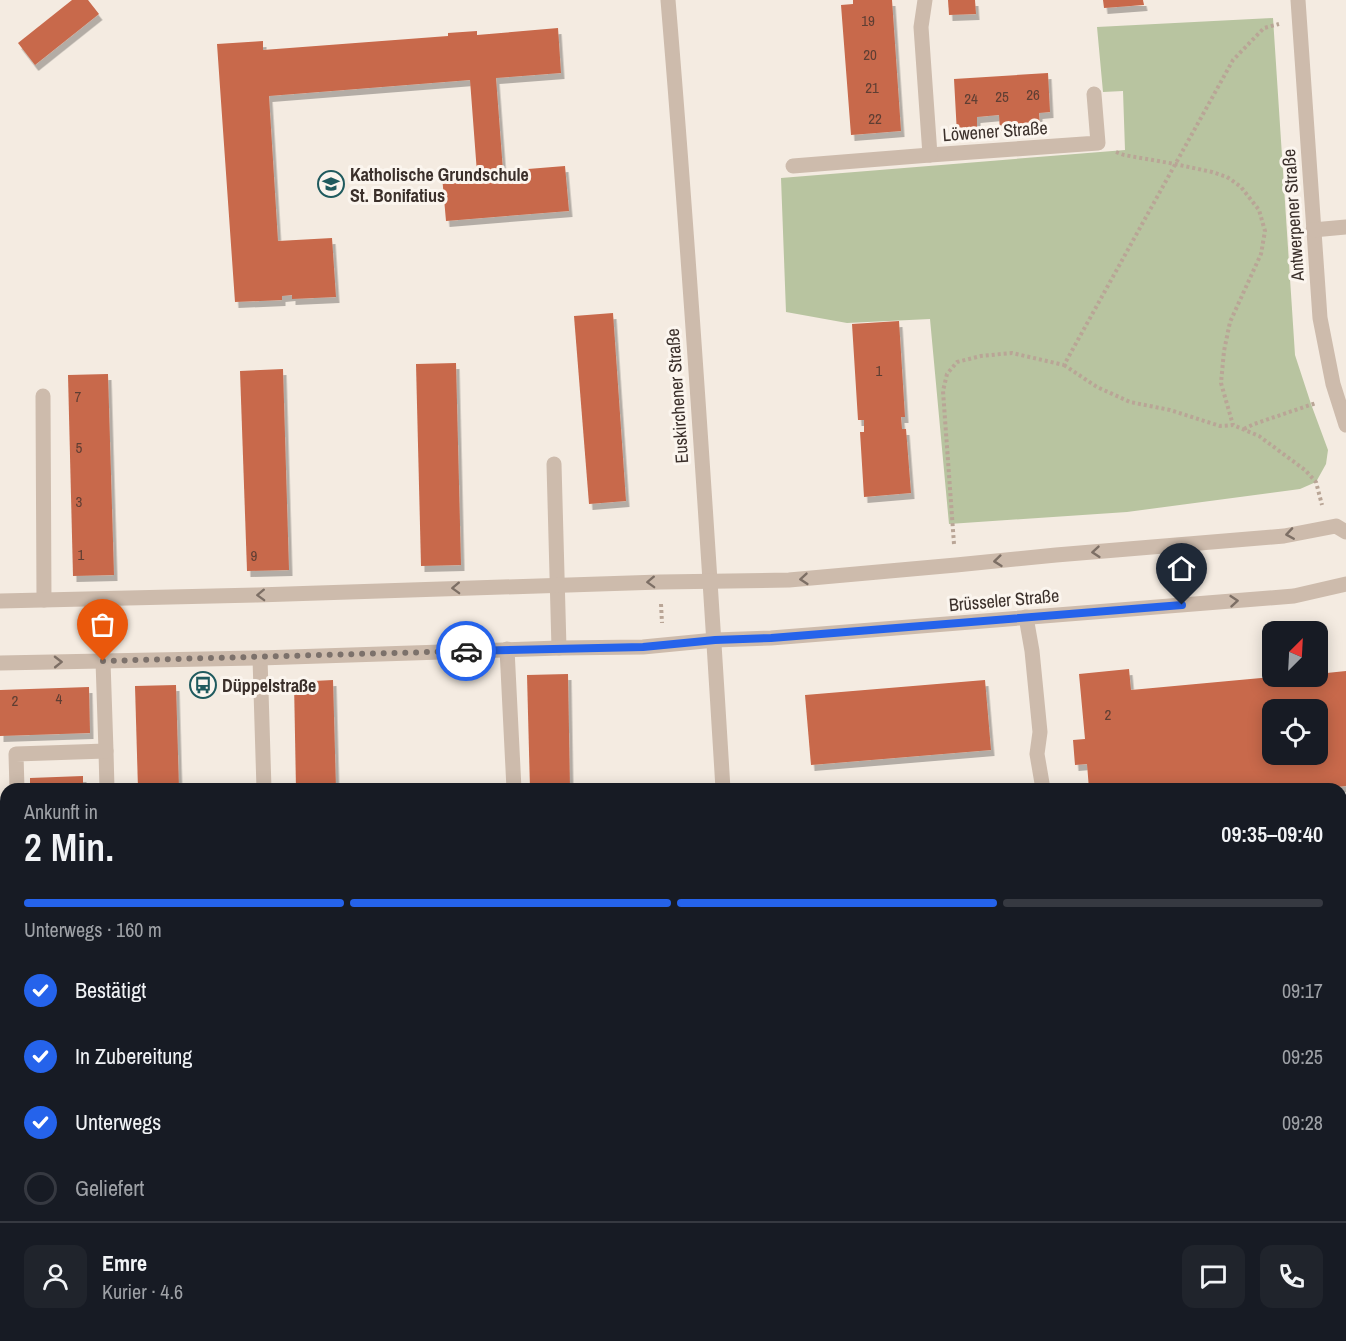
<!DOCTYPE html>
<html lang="de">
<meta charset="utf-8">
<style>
:root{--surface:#171b24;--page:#20242c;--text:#f1f3f6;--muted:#9ea1a6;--line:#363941;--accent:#2563eb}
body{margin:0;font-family:"Archivo Narrow",sans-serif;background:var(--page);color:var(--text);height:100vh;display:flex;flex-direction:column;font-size:22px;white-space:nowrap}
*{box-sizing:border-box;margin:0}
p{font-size:20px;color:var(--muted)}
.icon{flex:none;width:33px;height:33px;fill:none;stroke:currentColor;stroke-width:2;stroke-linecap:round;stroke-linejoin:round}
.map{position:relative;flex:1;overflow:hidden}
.panel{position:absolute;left:0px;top:783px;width:1347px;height:558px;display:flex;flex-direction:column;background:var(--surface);border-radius:18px 18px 0 0;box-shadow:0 3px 15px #0003}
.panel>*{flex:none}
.needle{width:39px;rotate:24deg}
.buttons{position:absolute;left:1262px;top:621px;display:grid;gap:12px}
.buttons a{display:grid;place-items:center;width:66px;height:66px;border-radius:12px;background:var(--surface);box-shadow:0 3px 15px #0003;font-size:30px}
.pin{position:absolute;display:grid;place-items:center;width:51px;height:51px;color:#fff;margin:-62px -26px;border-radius:50% 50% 50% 0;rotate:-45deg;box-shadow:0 0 6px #0007}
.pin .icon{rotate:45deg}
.courier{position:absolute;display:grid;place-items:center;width:60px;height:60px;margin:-30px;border:4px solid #2563eb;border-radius:50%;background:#fff;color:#222;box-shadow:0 2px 8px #0007}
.head em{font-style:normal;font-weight:600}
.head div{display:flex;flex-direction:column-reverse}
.head{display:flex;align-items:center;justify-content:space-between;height:102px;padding:0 24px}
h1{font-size:39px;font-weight:600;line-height:45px}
.bar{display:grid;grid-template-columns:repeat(4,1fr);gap:9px 6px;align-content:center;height:72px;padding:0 24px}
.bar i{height:8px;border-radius:4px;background:var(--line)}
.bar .selected{background:var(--accent)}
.bar p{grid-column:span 4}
.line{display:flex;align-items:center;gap:15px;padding:0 24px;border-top:2px solid var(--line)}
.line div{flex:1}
.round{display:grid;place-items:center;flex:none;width:63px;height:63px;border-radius:12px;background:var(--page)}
ol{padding:0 24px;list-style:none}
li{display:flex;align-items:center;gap:18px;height:66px}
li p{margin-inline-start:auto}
li .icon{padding:6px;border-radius:50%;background:var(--accent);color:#fff;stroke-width:4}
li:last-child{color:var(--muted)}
li i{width:33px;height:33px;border:3px solid var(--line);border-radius:50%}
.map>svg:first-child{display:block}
</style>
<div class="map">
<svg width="1346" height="1341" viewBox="0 0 1346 1341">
<defs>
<filter id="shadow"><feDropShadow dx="3.5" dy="6" stdDeviation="0" flood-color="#0004"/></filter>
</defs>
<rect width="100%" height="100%" fill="#f4ebe1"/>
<path fill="#b8c4a0" d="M1273 18 1295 355 1311 404 1328 450 1326 464 1316 482 1300 489 1127 512 949 524 930 319 847 323 786 312 781 178 1125 150 1123 91 1103 92 1097 27Z"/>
<g fill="#c8694b" fill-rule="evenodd" filter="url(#shadow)">
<path d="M72 0H88L99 14 35 65 18 43Z"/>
<path d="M853 0H892L901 131 851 135 841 5 853 4Z"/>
<path d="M948 0H975L976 14 949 15Z"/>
<path d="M1103 0H1143L1144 5 1104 8Z"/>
<path d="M558 28 561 73 496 78 503 171 565 166 569 211 446 221 442 176 477 173 470 80 269 96 278 241 332 238 336 297 292 299V295L282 296V300L235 302 217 44 263 41V50L448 36V33L477 31V35Z"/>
<path d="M1048 73 1050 112 1039 113 1040 128 1000 131 999 115 977 117V132L957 134 954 79Z"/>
<path d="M613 313 626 501 589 504 574 316Z"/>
<path d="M899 321 905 417H901L902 429H906L911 493 864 497 860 432H864V420H858L852 324Z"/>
<path d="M456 363 461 565 421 566 416 364Z"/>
<path d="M283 369 289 570 247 571 240 371Z"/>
<path d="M108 374 114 575 73 576 68 375Z"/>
<path d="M1129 669 1131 690 1284 676H1317V674L1346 671V786L1314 789H1089L1087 764 1075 765 1073 740 1085 739 1079 674ZM1272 710H1317V754H1272Z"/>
<path d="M568 674 570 789H530L527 675Z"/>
<path d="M333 680 336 789H296L294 682Z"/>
<path d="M985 680 991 750 811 765 805 695Z"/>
<path d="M176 685 179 789H138L135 686Z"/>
<path d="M89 687 90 733 0 736V690Z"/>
<path d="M83 776V789H30V778Z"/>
<rect x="962" y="1335" width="16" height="6"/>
<rect x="1002" y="1335" width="37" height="6"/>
<rect x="1130" y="1335" width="36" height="6"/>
<path d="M438 1337V1341H406V1339Z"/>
</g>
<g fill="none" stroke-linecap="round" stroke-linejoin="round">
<g stroke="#b9a596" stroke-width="4" stroke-dasharray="3 3" stroke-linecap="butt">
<path d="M1116 152 1124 155 1175 164 1212 172 1227 177 1241 187 1259 210 1265 231 1261 254 1230 322 1224 351 1221 383 1233 425"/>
<path d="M1064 365 1097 387 1130 402 1170 410 1220 426 1233 425 1259 436 1305 470 1316 482 1322 505"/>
<path d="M1244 429 1254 424 1316 403"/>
<path d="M954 544 943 391 947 374 957 362 981 356 1012 353 1064 365 1233 60 1264 28 1279 24"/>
<path d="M661 604 662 623"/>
<path d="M715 1335V1341"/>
<path d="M808 1335V1341"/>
</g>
<g stroke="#cdbbac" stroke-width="15">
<path d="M668 0C690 263 707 526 723 789"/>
<path d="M925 0 921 27 930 155 1098 143 1094 94"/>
<path d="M1298 0 1320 318 1333 384 1346 425"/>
<path d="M793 166 930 155"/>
<path d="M1313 230 1346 227"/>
<path d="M43 396 44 600"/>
<path d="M554 464 559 648"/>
<path d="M0 601 257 595 660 582 789 580 956 565 1056 555 1284 536 1336 526 1346 532"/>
<path d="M1026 617 1032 651 1040 732 1037 754 1043 789"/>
<path d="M507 649 514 789"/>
<path d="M260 658 264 789"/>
<path d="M0 663 260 658 559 648 643 647 715 640 771 638 1294 596 1346 584"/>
<path d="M106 751 107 789"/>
<path d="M17 789 16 754 106 751 103 661"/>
<path d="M1341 927H1346"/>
<path d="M0 1184 6 1183"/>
<path d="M474 1335 475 1341"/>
<path d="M758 1335V1341"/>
<path d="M1090 1335V1341"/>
</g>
</g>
<defs><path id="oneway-chevron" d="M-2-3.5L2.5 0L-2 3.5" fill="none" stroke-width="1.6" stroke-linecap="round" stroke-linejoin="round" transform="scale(1.5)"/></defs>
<g stroke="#7d6f65">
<use href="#oneway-chevron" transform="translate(1290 534) rotate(171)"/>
<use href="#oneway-chevron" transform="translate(1096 552) rotate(175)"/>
<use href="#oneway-chevron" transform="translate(998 561) rotate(174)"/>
<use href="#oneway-chevron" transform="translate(804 579) rotate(175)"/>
<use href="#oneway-chevron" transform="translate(651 582) rotate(178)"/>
<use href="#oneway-chevron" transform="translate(456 588) rotate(178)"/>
<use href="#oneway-chevron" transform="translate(261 595) rotate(178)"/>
<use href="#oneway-chevron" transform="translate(1234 601) rotate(-5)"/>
<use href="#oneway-chevron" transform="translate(58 662) rotate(-1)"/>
</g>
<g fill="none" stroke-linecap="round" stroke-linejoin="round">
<path stroke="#7c716b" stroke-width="6" stroke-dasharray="0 10.8" d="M103 661 466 651"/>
<path stroke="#2563eb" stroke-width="8" d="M466 651 643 647 715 640 771 638 1182 605"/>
</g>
<defs>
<symbol id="school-ring" viewBox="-11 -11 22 22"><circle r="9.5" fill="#fbf5ee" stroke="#1f5a5e" stroke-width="1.5"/><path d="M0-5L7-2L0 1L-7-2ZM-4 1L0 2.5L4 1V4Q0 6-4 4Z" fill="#1f5a5e"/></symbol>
<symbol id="bus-ring" viewBox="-11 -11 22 22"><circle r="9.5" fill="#fbf5ee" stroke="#1f5a5e" stroke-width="1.5"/><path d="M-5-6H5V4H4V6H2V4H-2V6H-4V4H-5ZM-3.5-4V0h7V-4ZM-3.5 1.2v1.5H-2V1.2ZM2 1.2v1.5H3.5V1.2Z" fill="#1f5a5e"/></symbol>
</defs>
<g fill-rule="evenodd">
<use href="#school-ring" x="316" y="169" width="30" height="30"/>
<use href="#bus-ring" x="188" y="670" width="30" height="30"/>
</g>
<g text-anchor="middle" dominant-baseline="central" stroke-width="6" stroke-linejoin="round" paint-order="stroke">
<g font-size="15" fill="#5e3e33">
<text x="868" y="20">19</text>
<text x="870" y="54">20</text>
<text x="872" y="87">21</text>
<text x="1033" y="94">26</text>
<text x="1002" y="96">25</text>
<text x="971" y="98">24</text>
<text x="875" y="118">22</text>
<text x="879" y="370">1</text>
<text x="78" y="396">7</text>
<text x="79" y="447">5</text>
<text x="79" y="501">3</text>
<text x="81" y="554">1</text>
<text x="254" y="555">9</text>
<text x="59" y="698">4</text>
<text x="15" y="700">2</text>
<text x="1108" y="714">2</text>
</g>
<g font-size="18" fill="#3b302b" stroke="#fbf5ee">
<text transform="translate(995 131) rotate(-4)">Löwener Straße</text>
<text transform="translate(1293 215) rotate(-94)">Antwerpener Straße</text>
<text transform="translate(677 396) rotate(-94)">Euskirchener Straße</text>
<text transform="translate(1004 600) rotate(-5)">Brüsseler Straße</text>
</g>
<g font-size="18" font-weight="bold" fill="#3b302b" stroke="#fbf5ee" text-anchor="start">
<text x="350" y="174">Katholische Grundschule<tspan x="350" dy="21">St. Bonifatius</tspan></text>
<text x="222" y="685">Düppelstraße</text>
</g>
</g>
</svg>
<div class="buttons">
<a><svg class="needle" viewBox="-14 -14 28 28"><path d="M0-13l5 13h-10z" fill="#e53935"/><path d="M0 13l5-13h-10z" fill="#9ea1a6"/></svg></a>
<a><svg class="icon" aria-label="locate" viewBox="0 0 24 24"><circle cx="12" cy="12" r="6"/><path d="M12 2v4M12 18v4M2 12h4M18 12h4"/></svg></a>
</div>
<div class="pin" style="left:103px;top:661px;background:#ea580c"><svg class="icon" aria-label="bag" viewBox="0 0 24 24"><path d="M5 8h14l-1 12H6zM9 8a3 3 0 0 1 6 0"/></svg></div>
<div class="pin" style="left:1182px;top:605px;background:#1f2937"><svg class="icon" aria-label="home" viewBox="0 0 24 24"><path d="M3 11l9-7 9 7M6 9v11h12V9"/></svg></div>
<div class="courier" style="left:466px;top:651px"><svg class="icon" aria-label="car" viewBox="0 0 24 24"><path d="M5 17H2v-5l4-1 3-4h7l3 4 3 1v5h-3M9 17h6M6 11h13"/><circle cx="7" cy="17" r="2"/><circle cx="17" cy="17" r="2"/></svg></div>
<section class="panel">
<div class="head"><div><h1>2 Min.</h1><p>Ankunft in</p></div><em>09:35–09:40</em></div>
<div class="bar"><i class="selected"></i><i class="selected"></i><i class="selected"></i><i></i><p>Unterwegs · 160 m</p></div>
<ol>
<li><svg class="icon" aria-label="check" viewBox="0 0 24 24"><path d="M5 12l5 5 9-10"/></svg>Bestätigt<p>09:17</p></li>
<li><svg class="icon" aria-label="check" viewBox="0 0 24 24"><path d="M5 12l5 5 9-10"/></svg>In Zubereitung<p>09:25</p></li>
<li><svg class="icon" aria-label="check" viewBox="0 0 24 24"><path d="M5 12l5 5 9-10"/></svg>Unterwegs<p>09:28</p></li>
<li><i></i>Geliefert</li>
</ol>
<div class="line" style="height:108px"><a class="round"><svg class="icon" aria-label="person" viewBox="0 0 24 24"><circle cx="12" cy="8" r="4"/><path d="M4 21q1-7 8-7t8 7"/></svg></a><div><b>Emre</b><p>Kurier · 4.6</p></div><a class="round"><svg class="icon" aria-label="chat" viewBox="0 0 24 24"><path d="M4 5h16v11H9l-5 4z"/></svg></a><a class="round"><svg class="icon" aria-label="phone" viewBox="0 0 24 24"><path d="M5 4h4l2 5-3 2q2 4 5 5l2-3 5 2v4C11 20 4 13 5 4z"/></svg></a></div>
</section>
</div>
